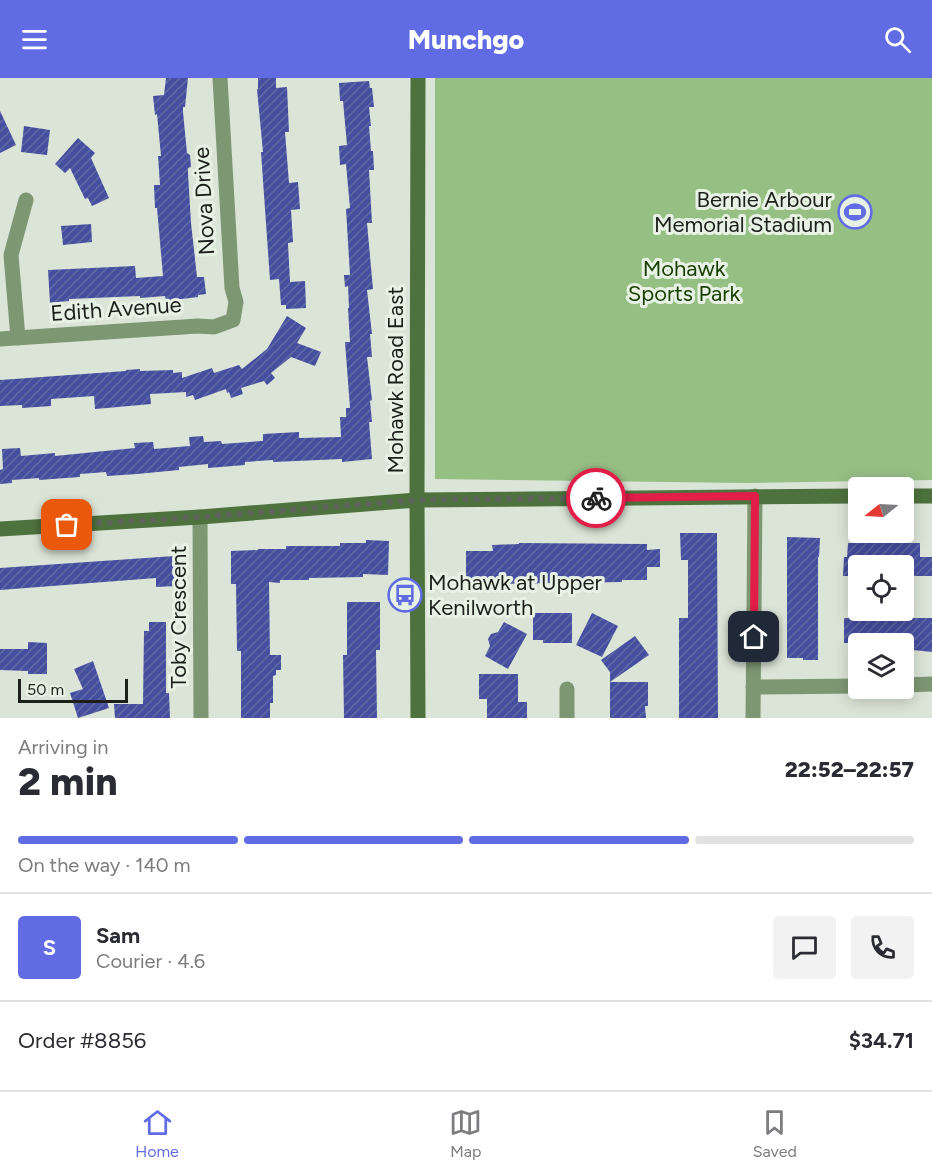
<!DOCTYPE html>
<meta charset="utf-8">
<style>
:root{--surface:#fff;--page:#f2f2f3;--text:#2b2b33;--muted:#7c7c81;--line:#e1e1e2;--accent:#616ce4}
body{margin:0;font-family:Figtree,sans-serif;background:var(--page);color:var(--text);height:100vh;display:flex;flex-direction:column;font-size:22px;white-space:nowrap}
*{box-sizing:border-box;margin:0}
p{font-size:20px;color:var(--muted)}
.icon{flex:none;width:33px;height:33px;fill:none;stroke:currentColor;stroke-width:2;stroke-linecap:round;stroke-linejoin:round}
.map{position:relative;height:640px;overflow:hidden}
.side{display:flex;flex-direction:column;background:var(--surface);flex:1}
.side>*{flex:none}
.needle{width:39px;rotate:252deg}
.controls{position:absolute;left:848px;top:399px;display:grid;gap:12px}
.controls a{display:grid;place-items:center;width:66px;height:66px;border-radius:6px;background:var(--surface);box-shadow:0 3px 15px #0003;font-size:30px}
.scale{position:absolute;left:18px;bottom:15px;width:110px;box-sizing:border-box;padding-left:6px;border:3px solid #1c1f1a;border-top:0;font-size:16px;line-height:21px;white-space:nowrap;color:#1c1f1a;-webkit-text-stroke:4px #e8f2e4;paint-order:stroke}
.pin{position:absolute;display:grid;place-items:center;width:51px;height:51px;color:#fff;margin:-26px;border-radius:12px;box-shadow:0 3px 9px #0006}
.courier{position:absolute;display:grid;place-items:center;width:60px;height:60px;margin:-30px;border:4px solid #e11d48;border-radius:50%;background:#fff;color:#222;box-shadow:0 2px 8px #0007}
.headline em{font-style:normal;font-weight:800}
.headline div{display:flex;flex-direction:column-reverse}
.headline{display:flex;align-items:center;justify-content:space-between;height:102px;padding:0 18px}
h1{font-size:39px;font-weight:800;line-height:45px}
.bar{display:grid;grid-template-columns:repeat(4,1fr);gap:9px 6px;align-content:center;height:72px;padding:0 18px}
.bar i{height:8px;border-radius:4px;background:var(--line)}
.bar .active{background:var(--accent)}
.bar p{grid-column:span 4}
.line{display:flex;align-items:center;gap:15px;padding:0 18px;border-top:2px solid var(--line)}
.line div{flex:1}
.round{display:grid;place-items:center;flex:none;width:63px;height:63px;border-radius:6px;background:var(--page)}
header{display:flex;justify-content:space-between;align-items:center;height:78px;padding:0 18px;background:var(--accent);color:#fff;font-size:27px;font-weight:800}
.tabs{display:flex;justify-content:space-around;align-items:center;height:84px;border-top:2px solid var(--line);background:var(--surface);font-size:16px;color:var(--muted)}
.tabs a{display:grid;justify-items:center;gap:3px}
.tabs .active{color:var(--accent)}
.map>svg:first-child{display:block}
</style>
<header><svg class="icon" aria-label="menu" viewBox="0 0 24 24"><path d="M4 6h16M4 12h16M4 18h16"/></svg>Munchgo<svg class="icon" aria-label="search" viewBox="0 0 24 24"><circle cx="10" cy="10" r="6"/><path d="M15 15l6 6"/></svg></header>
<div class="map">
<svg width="932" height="640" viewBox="0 0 932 640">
<defs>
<pattern id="building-hatch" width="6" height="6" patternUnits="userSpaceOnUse" patternTransform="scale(1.5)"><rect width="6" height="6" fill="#454e9f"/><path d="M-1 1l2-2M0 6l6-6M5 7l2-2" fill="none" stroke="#626aa6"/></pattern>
</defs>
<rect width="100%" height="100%" fill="#dbe5d7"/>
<path fill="#96bf84" d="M435 0H932V402L747 405 435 401Z"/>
<g fill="url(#building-hatch)">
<path d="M166 0H188L185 29H183V34L187 75 190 77 191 89 188 90V95L191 145 197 199H204L206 216 198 217V219L166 223 165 218 140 220V218L69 221V223L50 225 48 192 135 188 136 200 163 198 157 130H155L154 107H160L158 78H161L157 36 155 37 153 18 164 17Z"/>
<path d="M258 0H276V10L287 9 289 54H285L289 105 298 104 300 131 291 132 293 164 288 165 290 204 305 203 306 230 286 231V227H281L279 201 270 202 261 74H263L257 11H258Z"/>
<path d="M369 3 370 10H372L374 29H369L371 48H369L371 73H373L374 92H369L372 145H367L373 211 367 212 372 256H370L372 279H367L372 322 370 323 372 344H369L372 381 342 384V381L273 384V382L245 384V387L208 390V386L179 389V392L137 396 107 398 106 394 80 396V399L39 402V400L12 402V405L0 406V392L3 391 2 371 20 370 21 378 55 375V378L135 370 134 365 153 364 154 371 190 368 189 359 203 358 204 364 221 363 222 366 261 363H263V356L299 354V360L341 359 340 339H346V330H350L345 264H350L348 230H349L348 208 345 209 344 197H350L346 131 350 130 346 86 340 87 339 68 347 67 343 23H340L339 5Z"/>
<path d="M0 33 16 67 0 75Z"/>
<path d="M24 48 50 52 47 77 21 74Z"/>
<path d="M78 60 95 75 91 80 109 120 92 128 88 120 85 121 70 90 65 95 55 86Z"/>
<path d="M91 146 92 164 63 167 61 148Z"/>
<path d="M287 238 306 250 297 265 321 274 315 288 291 279 271 295 275 300 267 307 264 303 241 310 243 316 231 320 229 314 227 315 226 311 195 322 193 317 186 319V314L150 316 151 326 118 329 95 331 94 318 51 321V328L22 330V327L0 328V302L126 293V292L140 291V293L173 292V295L182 294V300L212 290 214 295 239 287 242 291 267 271Z"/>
<path d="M680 455H717L718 640H679V540H688V482H681Z"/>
<path d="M787 459 820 460 819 479H818V582H803V580H787Z"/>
<path d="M366 462 389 463 388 497 363 496V499L309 500V502H280V505L269 504 270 577H281V592H276V597L273 598V625H270V640H241V573H237L236 506H231V473L258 472V471H286V468H340V465H366Z"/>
<path d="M519 465 647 466V472L660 471V489H647V502H622V504L490 506V512H466V473H493L492 467 519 466Z"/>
<path d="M848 465H920V479H932V498H903V488H858V498H843L844 479H847Z"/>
<path d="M175 478 177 508 156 509V500L0 512V490Z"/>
<path d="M347 524H380V572H376L377 640H344L343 577H347Z"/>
<path d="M533 535H572V565H543V562H533Z"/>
<path d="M592 535 618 548 602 579 576 567Z"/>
<path d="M844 540H932V574L903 571V566L844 565Z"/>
<path d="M149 544H166V615H169L170 640H115L114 626H143L144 553H149Z"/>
<path d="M504 544 527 556 508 591 485 578 490 568 488 561 491 556 498 554Z"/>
<path d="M635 558 649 577 610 604V594L601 582Z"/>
<path d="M28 564 47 565V596H28V593L0 592V571H28Z"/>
<path d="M93 583 109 630 78 640 70 615 83 611 74 591Z"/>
<path d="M479 596H518V624H527V640H487V621H479Z"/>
<path d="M610 604H648V628H645L646 640H610Z"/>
</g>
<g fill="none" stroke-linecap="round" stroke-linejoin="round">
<g stroke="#7e9773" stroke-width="15">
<path d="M18 260 11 177 26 122"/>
<path d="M0 261 198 248 214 249 233 242 236 224 232 210 220 0"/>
<path d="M200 439 201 640"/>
<path d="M903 607 932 606"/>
<path d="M753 609 858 608"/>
<path d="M567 611V640"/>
<path d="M753 640 755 418"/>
</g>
<g stroke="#4e723e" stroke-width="15">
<path d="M903 418H932"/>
<path d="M0 451 200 439 417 422 858 418"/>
<path d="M418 640 417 422 418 0"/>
</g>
</g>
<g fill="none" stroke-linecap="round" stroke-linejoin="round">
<path stroke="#5f645c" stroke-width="6" stroke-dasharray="0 10.8" d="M67 447 200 439 417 422 596 420"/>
<path stroke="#e11d48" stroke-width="8" d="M596 420 755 418 754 559"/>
</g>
<defs>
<symbol id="stadium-ring" viewBox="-11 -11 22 22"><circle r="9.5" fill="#e8f2e4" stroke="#616ce4" stroke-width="1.5"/><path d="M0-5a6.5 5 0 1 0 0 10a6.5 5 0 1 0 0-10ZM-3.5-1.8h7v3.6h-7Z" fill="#616ce4"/></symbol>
<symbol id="bus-ring" viewBox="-11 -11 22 22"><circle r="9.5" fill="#e8f2e4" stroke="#616ce4" stroke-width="1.5"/><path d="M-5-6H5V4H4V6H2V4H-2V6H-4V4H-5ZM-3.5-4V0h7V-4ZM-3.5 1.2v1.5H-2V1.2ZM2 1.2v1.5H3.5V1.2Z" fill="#616ce4"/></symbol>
</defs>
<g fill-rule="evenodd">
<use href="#stadium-ring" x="836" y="115" width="38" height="38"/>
<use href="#bus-ring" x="386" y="498" width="38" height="38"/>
</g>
<g text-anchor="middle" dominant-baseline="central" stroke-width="6" stroke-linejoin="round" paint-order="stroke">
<g font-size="22" fill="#1c1f1a" stroke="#e8f2e4" text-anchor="end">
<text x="832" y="121">Bernie Arbour<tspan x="832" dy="25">Memorial Stadium</tspan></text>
<text x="428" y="504" text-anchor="start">Mohawk at Upper<tspan x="428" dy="25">Kenilworth</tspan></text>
</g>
<g font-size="22" fill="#1c1f1a" stroke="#e8f2e4">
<text transform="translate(204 123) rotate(-93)">Nova Drive</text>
<text transform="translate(116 231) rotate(-4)">Edith Avenue</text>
<text transform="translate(395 302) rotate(-90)">Mohawk Road East</text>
<text transform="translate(178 539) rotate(-90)">Toby Crescent</text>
</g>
<g font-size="22" fill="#183d00" stroke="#e8f2e4">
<text x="684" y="190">Mohawk<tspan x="684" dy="25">Sports Park</tspan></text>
</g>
</g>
</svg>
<div class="controls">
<a><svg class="needle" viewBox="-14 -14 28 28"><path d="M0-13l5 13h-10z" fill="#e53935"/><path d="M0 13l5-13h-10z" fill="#7c7c81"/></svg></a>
<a><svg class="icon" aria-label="locate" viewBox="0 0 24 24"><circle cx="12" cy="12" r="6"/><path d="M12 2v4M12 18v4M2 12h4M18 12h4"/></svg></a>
<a><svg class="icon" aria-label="layers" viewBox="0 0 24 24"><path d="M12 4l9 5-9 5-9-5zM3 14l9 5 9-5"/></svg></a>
</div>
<div class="scale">50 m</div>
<div class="pin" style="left:67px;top:447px;background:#ea580c"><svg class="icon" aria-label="bag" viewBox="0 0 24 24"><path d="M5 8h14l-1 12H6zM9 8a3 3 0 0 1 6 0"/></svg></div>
<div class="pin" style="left:754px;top:559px;background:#1f2937"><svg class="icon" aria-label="home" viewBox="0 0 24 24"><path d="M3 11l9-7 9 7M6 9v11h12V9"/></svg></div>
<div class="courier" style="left:596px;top:420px"><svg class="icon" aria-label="bike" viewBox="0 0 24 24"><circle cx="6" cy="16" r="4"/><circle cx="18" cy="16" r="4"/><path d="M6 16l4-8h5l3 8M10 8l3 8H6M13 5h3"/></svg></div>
</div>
<section class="side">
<div class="headline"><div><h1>2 min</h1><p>Arriving in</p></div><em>22:52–22:57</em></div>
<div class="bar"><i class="active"></i><i class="active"></i><i class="active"></i><i></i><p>On the way · 140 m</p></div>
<div class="line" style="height:108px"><b class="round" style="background:var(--accent);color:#fff">S</b><div><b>Sam</b><p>Courier · 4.6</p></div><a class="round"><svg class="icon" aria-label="chat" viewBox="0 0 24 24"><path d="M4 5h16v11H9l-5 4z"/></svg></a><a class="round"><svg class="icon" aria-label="phone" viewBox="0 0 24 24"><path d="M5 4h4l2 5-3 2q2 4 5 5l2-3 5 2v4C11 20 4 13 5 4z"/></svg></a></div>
<div class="line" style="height:78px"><div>Order #8856</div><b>$34.71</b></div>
</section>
<nav class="tabs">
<a class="active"><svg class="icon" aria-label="home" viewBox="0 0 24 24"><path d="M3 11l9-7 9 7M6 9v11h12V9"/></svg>Home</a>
<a><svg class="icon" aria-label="map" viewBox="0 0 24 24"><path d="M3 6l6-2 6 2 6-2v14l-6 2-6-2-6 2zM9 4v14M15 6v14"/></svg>Map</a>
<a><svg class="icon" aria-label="saved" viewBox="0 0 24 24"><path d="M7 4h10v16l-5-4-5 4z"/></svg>Saved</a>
</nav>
